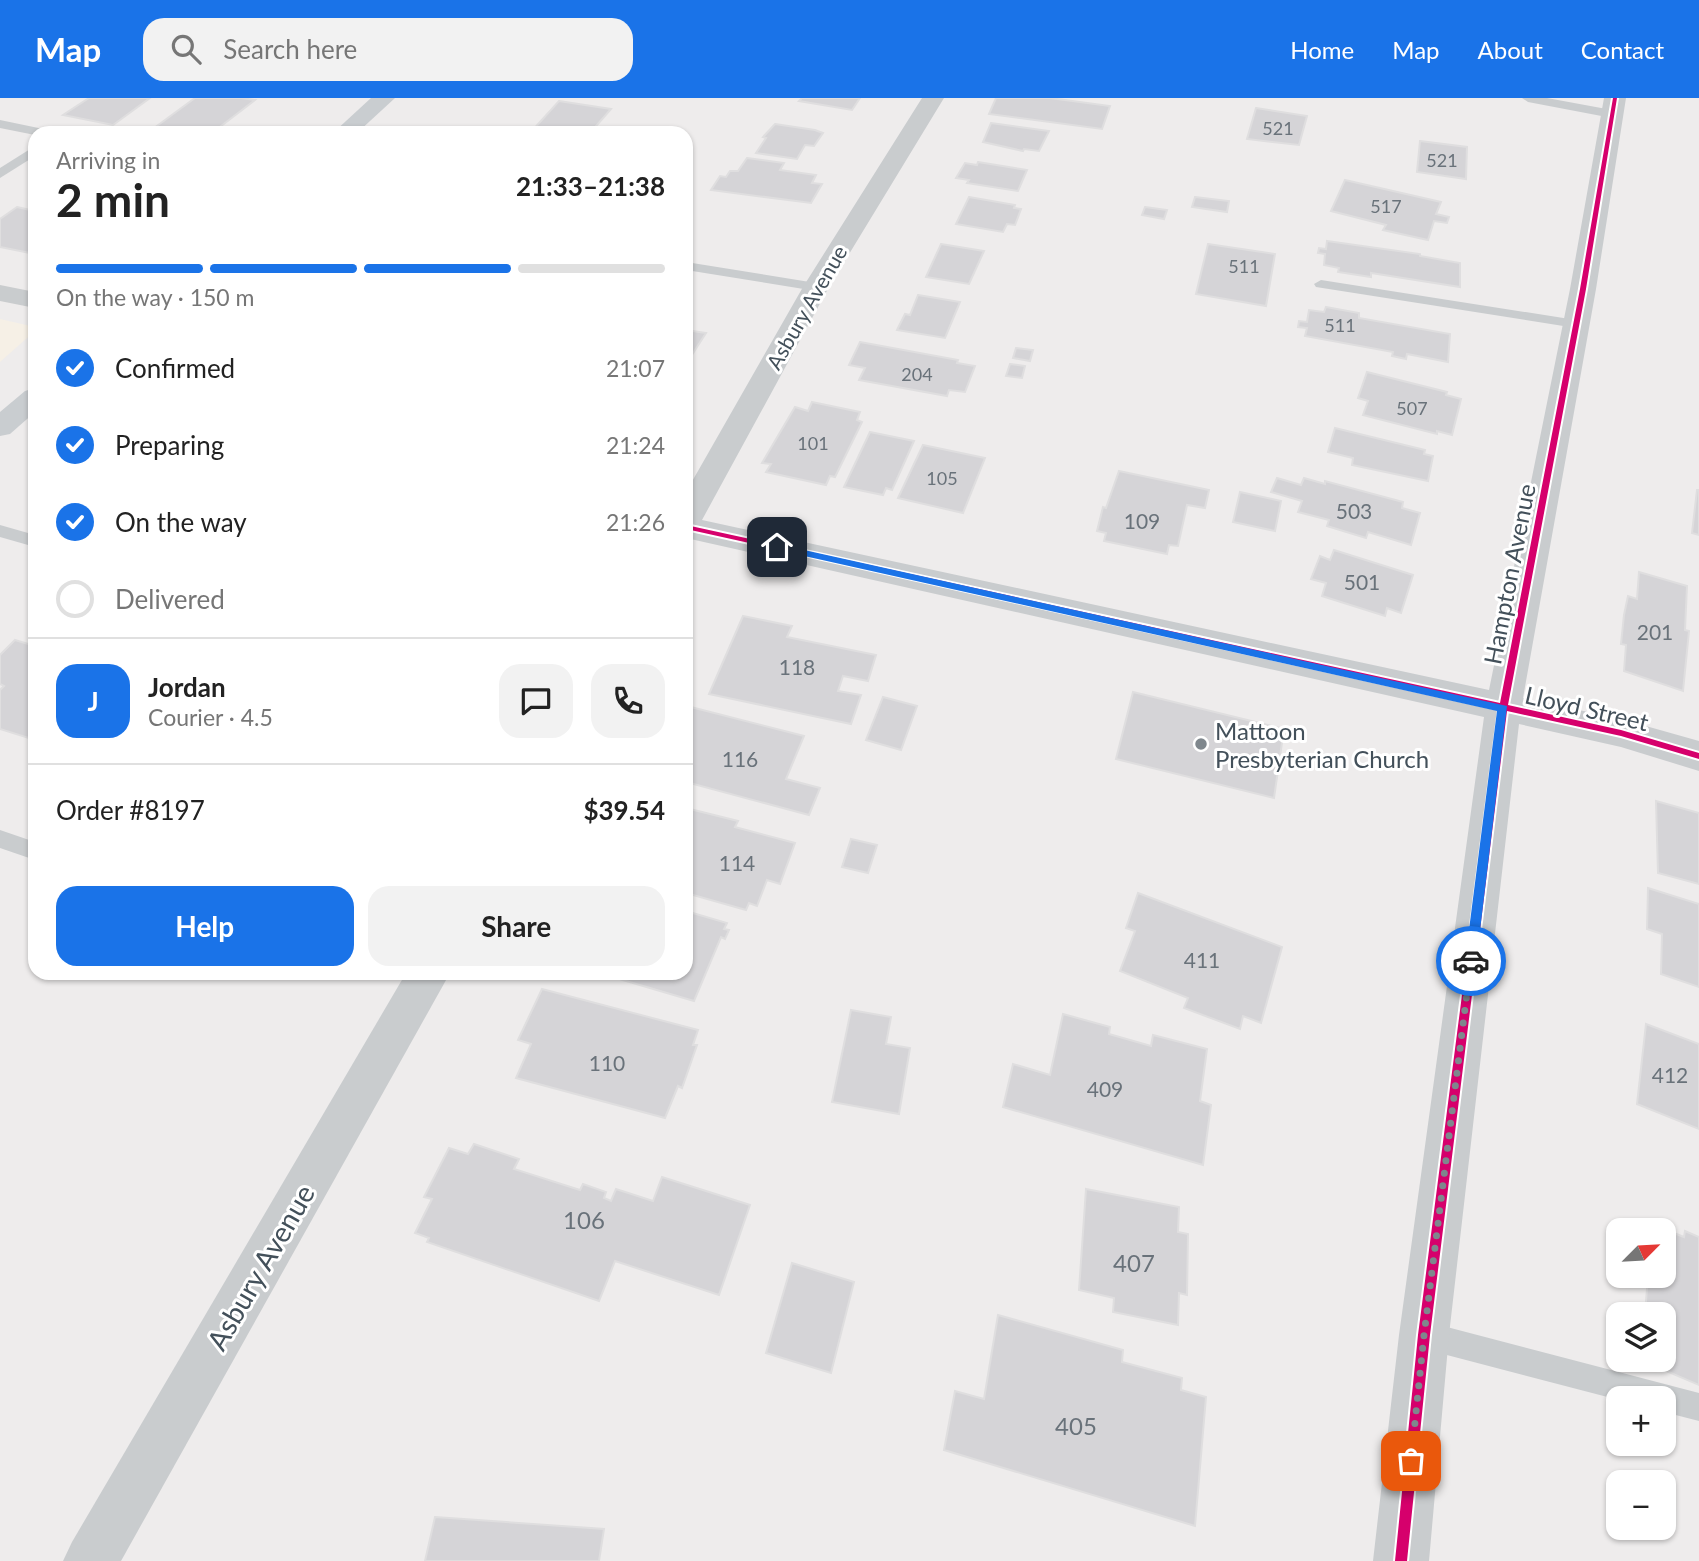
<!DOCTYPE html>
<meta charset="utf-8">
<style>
:root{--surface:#fff;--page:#f2f2f2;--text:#222;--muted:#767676;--line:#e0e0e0;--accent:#1a73e8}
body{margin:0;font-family:Lato,sans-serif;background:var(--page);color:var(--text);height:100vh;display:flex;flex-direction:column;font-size:26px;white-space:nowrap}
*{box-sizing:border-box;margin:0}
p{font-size:23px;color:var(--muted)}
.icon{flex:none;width:38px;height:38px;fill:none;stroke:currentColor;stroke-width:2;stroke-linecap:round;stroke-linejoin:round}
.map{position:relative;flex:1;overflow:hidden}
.details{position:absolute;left:28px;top:28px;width:665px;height:854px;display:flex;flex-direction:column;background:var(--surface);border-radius:21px;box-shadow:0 2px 5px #0004}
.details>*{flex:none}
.needle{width:46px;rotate:66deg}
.fabs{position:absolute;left:1606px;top:1120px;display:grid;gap:14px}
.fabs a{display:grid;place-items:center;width:70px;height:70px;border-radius:14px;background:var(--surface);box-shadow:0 2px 5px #0004;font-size:35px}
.pin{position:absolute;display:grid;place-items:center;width:60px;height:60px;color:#fff;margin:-30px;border-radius:14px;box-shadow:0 4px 10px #0006}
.courier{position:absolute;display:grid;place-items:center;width:70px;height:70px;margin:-35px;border:5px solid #1a73e8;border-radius:50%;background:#fff;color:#222;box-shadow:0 2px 9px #0007}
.summary em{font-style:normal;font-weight:700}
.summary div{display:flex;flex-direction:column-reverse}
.summary{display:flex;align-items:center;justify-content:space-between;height:119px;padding:0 28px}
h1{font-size:46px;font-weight:700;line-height:52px}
.bar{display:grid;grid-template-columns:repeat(4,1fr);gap:10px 7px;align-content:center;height:84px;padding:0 28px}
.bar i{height:9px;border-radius:5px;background:var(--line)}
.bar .current{background:var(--accent)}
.bar p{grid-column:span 4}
.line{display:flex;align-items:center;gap:18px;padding:0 28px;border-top:2px solid var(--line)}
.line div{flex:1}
.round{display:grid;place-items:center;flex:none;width:74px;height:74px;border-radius:21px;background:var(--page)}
ol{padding:0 28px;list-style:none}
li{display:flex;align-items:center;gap:21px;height:77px}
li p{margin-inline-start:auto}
li .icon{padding:7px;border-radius:50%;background:var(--accent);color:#fff;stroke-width:4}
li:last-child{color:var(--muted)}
li i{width:38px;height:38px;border:4px solid var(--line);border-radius:50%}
.action{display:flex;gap:14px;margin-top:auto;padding:14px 28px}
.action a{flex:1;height:80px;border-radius:21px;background:var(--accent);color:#fff;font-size:28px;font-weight:700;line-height:80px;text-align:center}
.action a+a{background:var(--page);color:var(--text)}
header{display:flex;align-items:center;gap:42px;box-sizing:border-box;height:98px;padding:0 35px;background:var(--accent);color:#fff}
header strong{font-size:33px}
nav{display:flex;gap:38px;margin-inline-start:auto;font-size:24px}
.search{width:490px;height:63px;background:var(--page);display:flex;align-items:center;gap:18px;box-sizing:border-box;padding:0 24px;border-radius:21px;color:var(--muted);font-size:26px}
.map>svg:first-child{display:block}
</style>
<header>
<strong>Map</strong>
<div class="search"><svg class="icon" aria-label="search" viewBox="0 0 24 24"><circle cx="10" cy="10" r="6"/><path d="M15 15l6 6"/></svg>Search here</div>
<nav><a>Home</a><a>Map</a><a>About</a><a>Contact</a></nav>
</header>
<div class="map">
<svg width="1699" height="1463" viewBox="0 0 1699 1463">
<rect width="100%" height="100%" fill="#eeecec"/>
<path fill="#f6f0e6" d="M0 221 35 229V233L0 264Z"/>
<g fill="#d5d4d7" stroke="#dfdedf" stroke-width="2">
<path d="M89 0H150L113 27 63 17Z"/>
<path d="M195 0H241L255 2 212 35 150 33Z"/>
<path d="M802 0H860L852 12 799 3Z"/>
<path d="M996 0H1050L1110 8 1102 31 989 16Z"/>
<path d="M559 3 611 11 590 35H530Z"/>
<path d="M1256 10 1307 18 1299 47 1247 41Z"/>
<path d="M991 25 1049 33 1039 53 1024 51 1023 53 983 44Z"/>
<path d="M775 26 815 32 823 35 814 48 805 47 797 61 756 55 766 40 763 39Z"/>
<path d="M1420 43 1467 49 1466 81 1417 74Z"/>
<path d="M747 60 784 65 780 72 816 77 812 85 822 86 811 105 711 92 720 78 726 79 730 73H738Z"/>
<path d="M978 64 1027 72 1018 93 967 85 969 82 956 80 965 65 977 67Z"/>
<path d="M1345 82 1441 104 1436 116 1449 119 1447 125 1434 123 1428 142 1383 132 1386 127 1331 113Z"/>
<path d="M969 99 1015 107 1014 110 1021 111 1015 127 1007 126 1003 134 956 126Z"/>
<path d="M1195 99 1229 103 1227 114 1192 109Z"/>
<path d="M17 109 35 113V156L0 149V121Z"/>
<path d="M1145 109 1167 112 1164 121 1142 117Z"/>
<path d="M1327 143 1420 156V158L1460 165V189L1371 175V179L1338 174 1339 170 1324 167 1325 156 1318 155 1319 150 1326 151Z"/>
<path d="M941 146 984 153 969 186 926 179Z"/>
<path d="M1208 146 1275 156 1266 208 1196 196Z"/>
<path d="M918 197 960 204 945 240 897 232 905 216 910 217Z"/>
<path d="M1326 209 1359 215V220L1450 236 1448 264 1407 256 1406 261 1392 258 1393 254 1305 238 1307 230 1298 229 1299 223 1307 224 1309 212 1324 214Z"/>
<path d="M686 232 706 235 686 266Z"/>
<path d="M860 244 958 262 957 265 975 268 965 294 949 292 947 298 859 282 865 270 849 267Z"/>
<path d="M1016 250 1033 252 1030 263 1013 260Z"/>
<path d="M1010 266 1025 268 1022 280 1006 278Z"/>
<path d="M1367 274 1447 294 1446 297 1461 301 1452 337 1437 333V336L1363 317 1368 303 1358 300Z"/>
<path d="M812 304 860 314 857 322 862 324 835 379 830 378 826 387 766 374 771 366 762 365 795 309 808 313Z"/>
<path d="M1335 330 1425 352 1424 356 1433 358 1428 383 1352 367 1353 360 1328 354Z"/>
<path d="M870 334 914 343 892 392 886 390 883 397 844 389Z"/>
<path d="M923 347 985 360 963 415 898 400Z"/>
<path d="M1119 373 1209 392 1205 410 1187 407 1178 448 1169 447 1167 456 1104 443 1106 435 1097 433 1103 409 1106 410Z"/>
<path d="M1277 380 1301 387 1304 380 1325 386V383L1403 404 1402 410 1420 415 1411 447 1368 434 1366 440 1327 428 1329 422 1298 414 1302 403 1271 394Z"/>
<path d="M1697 392H1699V437L1692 435Z"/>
<path d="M1240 394 1281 403 1275 433 1233 424Z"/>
<path d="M1334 452 1413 477 1401 515 1387 510 1385 518 1322 498 1326 485 1311 481 1320 458 1330 462Z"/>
<path d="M1639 474 1687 488 1685 532 1689 533 1683 593 1624 573 1626 547 1621 546 1624 517 1628 498 1637 501Z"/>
<path d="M743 518 792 528 787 539 876 557 868 583 843 578 838 593 861 597 851 626 709 596Z"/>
<path d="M15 542 35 548V642L0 631V592L4 588 0 586V557Z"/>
<path d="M1133 594 1284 631 1274 700 1116 661Z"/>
<path d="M883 599 917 608 901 652 866 642Z"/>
<path d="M687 608 804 638 786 681 820 690 809 717 686 684Z"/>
<path d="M1656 703 1699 715V786L1658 775Z"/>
<path d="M686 710 738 723 735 729 795 745 780 786 767 782 757 808 749 805 746 812 686 795Z"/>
<path d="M851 741 877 747 868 775 842 769Z"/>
<path d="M1648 790 1699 806V889L1661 876 1662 836 1647 831Z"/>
<path d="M1138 795 1282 849 1261 925 1243 918 1240 931 1184 910 1188 900 1120 873 1135 833 1126 830Z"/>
<path d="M686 813 727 825 724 831 729 832 725 841 721 839 694 903 599 875H686Z"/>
<path d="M542 891 698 932 693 947H697L682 990 678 988 665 1020 516 980 531 946 518 942Z"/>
<path d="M851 912 891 919 886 946 910 950 899 1016 832 1004Z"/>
<path d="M1063 916 1110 929 1109 936 1151 948 1153 937 1207 951 1200 1003 1211 1007 1203 1067 1003 1009 1013 966 1050 977Z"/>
<path d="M1646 926 1699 946V1031L1637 1006Z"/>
<path d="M474 1046 519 1061 514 1071 580 1092 583 1086 606 1094 604 1100 611 1103 616 1091 653 1103 662 1079 750 1107 719 1197 615 1163 599 1203 427 1144 429 1140 415 1135 432 1101 424 1099 449 1050 468 1056Z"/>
<path d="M1086 1091 1179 1109 1178 1134 1188 1136 1187 1197 1179 1195 1178 1227 1113 1214 1114 1200 1079 1192Z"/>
<path d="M1651 1126 1684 1139 1685 1133 1699 1139V1287L1643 1263 1664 1262V1216H1645L1648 1178H1664V1132H1650Z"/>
<path d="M792 1165 854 1184 831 1275 766 1255Z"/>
<path d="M998 1217 1123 1252 1122 1264 1182 1280 1181 1292 1206 1299 1195 1428 944 1352 955 1293 984 1301Z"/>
<path d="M435 1419 604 1431 599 1463H425Z"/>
</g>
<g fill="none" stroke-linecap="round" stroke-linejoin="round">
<g fill="#c9ccce" fill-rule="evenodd">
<path d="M1522 0H1547L1612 12 1618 16 1612 20 1528 4Z"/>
<path d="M0 22 48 32 50 35 35 37 0 30Z"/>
<path d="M35 48V58L0 80V70Z"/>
<path d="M686 164 816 185 823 189 816 193 686 172Z"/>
<path d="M1321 182 1576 222 1583 226 1576 230 1316 189 1314 186Z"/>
<path d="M0 427 35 437V449L0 439Z"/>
<path d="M0 732 35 744V762L0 750Z"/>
<path d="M1424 1223 1699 1295V1323L1664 1314V1300L1619 1302 1424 1251 1414 1247 1410 1237 1414 1227Z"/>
</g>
<g fill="#c9ccce" fill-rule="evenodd">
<path d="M922 0H944L829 189 702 422 1489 592 1570 191 1604 0H1626L1596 191 1523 600 1621 621 1699 643V673L1621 649 1519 626 1449 1237 1429 1463H1373L1399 1237 1484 619 686 440V394L803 189Z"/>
<path d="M0 187 35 194V210L0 203Z"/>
<path d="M406 875H450L121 1463H63L72 1444Z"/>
</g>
<g fill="#c9cdd0" fill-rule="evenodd">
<path d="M371 0H395L357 35H333Z"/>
<path d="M35 290V314L10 336 0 338V314L25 293Z"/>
</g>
<defs>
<path id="cycleway" d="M1613 0H1617L1586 191 1508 607 1621 632 1699 655V661L1621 638 1507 613 1430 1237 1407 1463H1395L1418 1237 1499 611 686 431V427L1500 605 1580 191Z"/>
</defs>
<use href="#cycleway" stroke="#fff" stroke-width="4"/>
<use href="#cycleway" fill="#d6006c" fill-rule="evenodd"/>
</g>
<path fill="#1a73e8" d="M777 446 1507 608 1476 866 1471 868 1465 863 1497 613 773 451 772 449Z"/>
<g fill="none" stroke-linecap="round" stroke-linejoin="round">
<path stroke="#7f878d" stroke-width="7" stroke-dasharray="0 12.6" d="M1411 1363 1424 1237 1471 863"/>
</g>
<circle fill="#7f878d" stroke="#fff" stroke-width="2.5" cx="1201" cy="646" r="7"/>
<g text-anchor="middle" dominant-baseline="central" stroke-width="6" stroke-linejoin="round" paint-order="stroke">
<g font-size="18" fill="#69727a">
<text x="1278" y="30">521</text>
<text x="1442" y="62">521</text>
<text x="1386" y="108">517</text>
<text x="1244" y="168">511</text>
<text x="1340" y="227">511</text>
<text x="917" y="276">204</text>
<text x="1412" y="310">507</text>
<text x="813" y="345">101</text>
<text x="942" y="380">105</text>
</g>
<g font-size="21" fill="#43505a" stroke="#fff">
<text transform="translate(806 209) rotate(-60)">Asbury Avenue</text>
</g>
<g font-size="21" fill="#69727a">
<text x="1354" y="412">503</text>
<text x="1142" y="422">109</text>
<text x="1362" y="483">501</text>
<text x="1655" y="533">201</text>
<text x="797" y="568">118</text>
<text x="740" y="660">116</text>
<text x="737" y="764">114</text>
<text x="1202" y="861">411</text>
<text x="607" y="964">110</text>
<text x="1670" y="976">412</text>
<text x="1105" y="990">409</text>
</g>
<g font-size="24" fill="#43505a" stroke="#fff">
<text transform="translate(1509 476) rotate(-79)">Hampton Avenue</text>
<text transform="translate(1587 610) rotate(13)">Lloyd Street</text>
</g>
<g font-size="24" fill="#43505a" stroke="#fff" text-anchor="start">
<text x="1215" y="632">Mattoon<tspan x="1215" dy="28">Presbyterian Church</tspan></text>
</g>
<g font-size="24" fill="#69727a">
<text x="584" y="1121">106</text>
<text x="1134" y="1164">407</text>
<text x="1076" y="1327">405</text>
</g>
<g font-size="28" fill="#43505a" stroke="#fff">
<text transform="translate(260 1169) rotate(-60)">Asbury Avenue</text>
</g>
</g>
</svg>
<div class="fabs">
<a><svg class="needle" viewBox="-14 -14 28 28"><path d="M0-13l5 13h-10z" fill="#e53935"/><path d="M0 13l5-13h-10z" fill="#767676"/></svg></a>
<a><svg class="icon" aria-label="layers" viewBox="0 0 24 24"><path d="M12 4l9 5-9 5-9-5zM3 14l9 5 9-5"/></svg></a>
<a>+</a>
<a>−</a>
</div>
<div class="pin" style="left:1411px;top:1363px;background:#ea580c"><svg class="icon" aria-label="bag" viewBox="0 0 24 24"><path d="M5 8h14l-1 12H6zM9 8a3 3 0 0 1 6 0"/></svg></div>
<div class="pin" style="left:777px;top:449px;background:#1f2937"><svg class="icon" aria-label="home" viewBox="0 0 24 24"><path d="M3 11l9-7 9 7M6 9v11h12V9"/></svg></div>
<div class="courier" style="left:1471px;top:863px"><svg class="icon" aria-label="car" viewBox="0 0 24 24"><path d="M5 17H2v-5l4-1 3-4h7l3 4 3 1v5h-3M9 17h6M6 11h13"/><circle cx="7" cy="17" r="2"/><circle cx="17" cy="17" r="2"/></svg></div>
<section class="details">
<div class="summary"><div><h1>2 min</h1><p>Arriving in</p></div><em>21:33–21:38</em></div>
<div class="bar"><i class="current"></i><i class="current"></i><i class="current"></i><i></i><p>On the way · 150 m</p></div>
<ol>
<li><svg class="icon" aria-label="check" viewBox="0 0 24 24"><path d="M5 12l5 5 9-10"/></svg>Confirmed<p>21:07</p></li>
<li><svg class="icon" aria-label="check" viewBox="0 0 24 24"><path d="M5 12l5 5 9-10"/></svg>Preparing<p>21:24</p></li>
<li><svg class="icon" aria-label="check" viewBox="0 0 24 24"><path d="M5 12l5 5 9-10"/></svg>On the way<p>21:26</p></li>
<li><i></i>Delivered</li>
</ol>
<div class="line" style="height:126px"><b class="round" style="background:var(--accent);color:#fff">J</b><div><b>Jordan</b><p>Courier · 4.5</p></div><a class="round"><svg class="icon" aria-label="chat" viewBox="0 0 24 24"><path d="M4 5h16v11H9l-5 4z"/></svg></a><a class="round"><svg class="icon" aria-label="phone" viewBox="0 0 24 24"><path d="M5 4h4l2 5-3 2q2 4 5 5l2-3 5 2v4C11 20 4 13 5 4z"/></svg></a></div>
<div class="line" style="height:91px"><div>Order #8197</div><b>$39.54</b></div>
<div class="action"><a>Help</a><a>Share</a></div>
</section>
</div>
